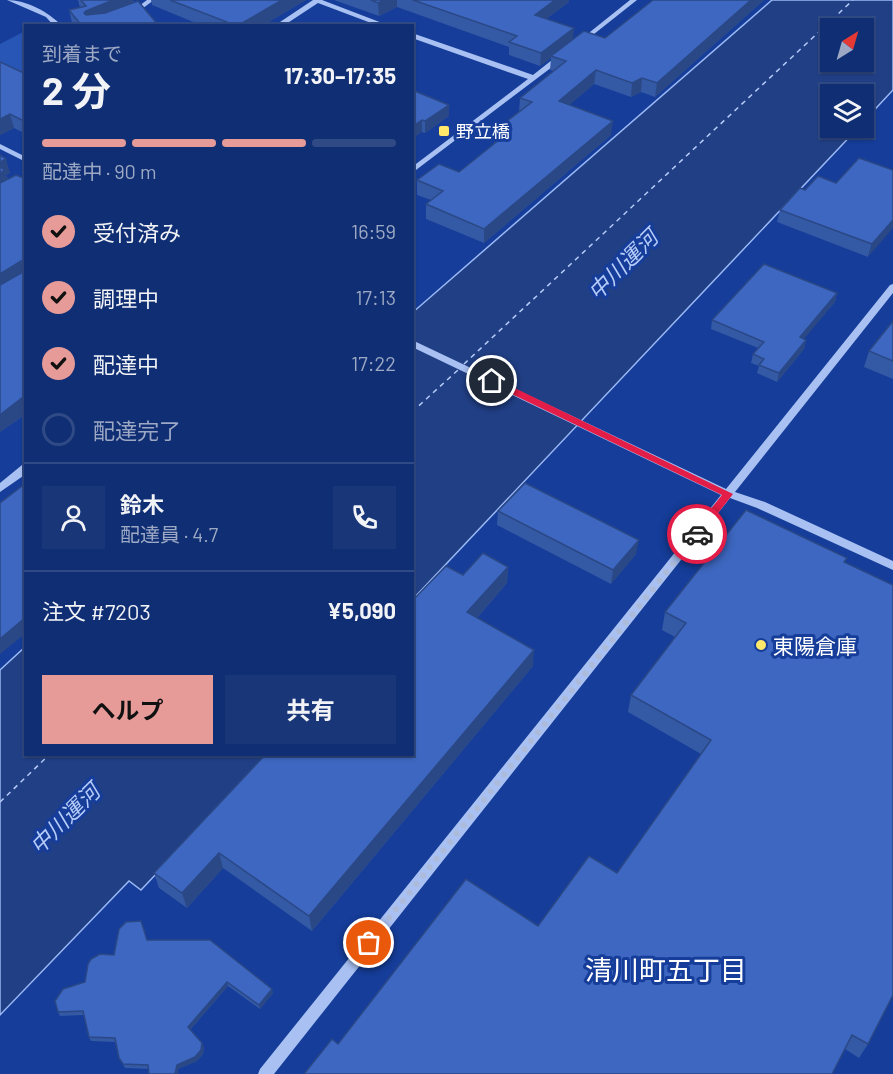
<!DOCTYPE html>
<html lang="ja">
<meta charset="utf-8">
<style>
:root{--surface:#102e73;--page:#193678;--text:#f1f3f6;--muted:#9ca8c4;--line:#304a85;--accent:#e69b98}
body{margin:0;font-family:Barlow,"Noto Sans JP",sans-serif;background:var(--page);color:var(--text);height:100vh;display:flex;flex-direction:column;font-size:22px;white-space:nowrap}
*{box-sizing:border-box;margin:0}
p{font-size:20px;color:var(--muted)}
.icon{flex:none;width:33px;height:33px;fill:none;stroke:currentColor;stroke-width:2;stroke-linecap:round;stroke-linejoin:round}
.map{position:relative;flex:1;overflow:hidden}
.side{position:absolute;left:24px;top:24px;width:390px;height:732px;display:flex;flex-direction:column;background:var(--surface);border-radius:0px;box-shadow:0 2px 4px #0004,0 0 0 2px var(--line)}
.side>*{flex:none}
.needle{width:39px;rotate:37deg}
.buttons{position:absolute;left:820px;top:18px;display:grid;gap:12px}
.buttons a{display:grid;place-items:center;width:54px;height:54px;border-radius:0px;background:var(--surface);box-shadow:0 2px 4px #0004,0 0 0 2px var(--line);font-size:30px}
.pin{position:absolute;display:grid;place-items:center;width:51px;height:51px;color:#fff;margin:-26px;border:3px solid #fff;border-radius:50%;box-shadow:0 2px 6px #0007}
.courier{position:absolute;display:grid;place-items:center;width:60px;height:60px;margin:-30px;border:4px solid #e11d48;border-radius:50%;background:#fff;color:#222;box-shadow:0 2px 8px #0007}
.summary em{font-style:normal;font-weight:700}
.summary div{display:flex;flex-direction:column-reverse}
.summary{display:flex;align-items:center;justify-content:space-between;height:102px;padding:0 18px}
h1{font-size:39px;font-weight:700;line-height:45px}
.bar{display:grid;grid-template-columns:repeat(4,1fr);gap:9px 6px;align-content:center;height:72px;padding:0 18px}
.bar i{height:8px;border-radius:4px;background:var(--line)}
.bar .active{background:var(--accent)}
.bar p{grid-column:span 4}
.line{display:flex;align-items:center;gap:15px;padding:0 18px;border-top:2px solid var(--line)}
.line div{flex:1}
.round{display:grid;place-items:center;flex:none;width:63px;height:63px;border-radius:0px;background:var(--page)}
ol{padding:0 18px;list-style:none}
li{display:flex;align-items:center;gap:18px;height:66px}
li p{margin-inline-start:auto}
li .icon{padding:6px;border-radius:50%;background:var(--accent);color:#111;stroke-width:4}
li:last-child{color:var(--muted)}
li i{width:33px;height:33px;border:3px solid var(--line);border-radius:50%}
.button{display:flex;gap:12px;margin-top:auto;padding:12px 18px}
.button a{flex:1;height:69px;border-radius:0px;background:var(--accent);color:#111;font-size:24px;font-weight:700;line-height:69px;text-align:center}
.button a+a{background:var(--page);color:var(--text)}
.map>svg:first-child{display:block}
</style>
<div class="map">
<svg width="893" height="1074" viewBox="0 0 893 1074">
<rect width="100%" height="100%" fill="#153d99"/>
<path fill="#2856b6" d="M25 31V73L13 77 0 65V44Z"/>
<g fill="#213f85" stroke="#9bb9f5" stroke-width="1.5" fill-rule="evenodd">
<path d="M772 0H893V90L864 121V94H831V128H858L414 598 418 602 413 608 412 313ZM831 28H864V62H831Z"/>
<path d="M25 647 26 754 268 755 141 890 129 881 0 1015V670Z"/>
</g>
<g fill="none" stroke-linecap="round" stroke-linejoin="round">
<g stroke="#b5cbf9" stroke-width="1.5" stroke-dasharray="5 4.5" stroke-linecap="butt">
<path d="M464 364 853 0"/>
<path d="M412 412 458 370"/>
<path d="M0 802 50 754"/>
</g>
<g fill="#a8c0f2" fill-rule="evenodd">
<path d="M7 0C26 0 49 12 62 26H54L46 17Z"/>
<path d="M147 0H154L135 14H131V12Z"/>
<path d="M313 0H322L390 26H379L318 3 283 26H274Z"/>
<path d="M630 0H637L584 42H580V40Z"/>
<path d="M412 33 533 75 557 56 564 58 412 173V167L528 79 412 38Z"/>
<path d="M0 144 26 157V162L0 149Z"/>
<path d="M893 284V293L735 492 765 502 893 561V570L757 508 730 498 274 1074H258L260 1069 721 495 412 347V340L726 489 890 285Z"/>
<path d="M22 465H26V474L0 492V483Z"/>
</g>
</g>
<g fill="#3459a5">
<path d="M78 0H133L134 2 159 26H74L72 23 69 10 80 8Z"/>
<path d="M151 0H306L262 26H203L152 5Z"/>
<path d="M334 0H569V2L546 19 573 39 605 38 764 0 655 97 641 92 631 97 594 84 569 105 611 135 484 243 426 219V204L431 200 417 195V180L459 172 494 144V131L519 112 520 98 553 71 550 70 551 58 540 66 509 55V47L397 7 379 16Z"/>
<path d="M26 74V134L14 128 0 135Z"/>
<path d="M412 90 449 116 425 133 422 132Z"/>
<path d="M0 155 10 173 6 175 8 179H26V414L0 432Z"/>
<path d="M893 170 868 257 777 222 780 210 805 190Z"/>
<path d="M837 293 835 302 803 339 806 340 804 349 777 382 757 373 759 366 751 363 753 354 758 348 711 329 712 320Z"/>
<path d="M893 321V379L864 367 869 351Z"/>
<path d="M498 511 636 554 611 584 497 525Z"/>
<path d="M846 562 868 1044 859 1058 845 1049 338 1044 538 926 617 873 701 754 628 712 631 695 675 637 662 630 665 612Z"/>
<path d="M508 567 507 583 477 618 533 666 312 931 223 868 187 908 159 888 154 873 463 575Z"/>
<path d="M147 940 273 993 260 1009 228 986 190 1030 204 1047 203 1054 197 1061 178 1069H148L125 1068 119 1058 115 1042 91 1041 89 1037 84 1015 60 1016 58 1012 85 982 114 955Z"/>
</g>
<g fill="#2b4886">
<path d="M113 0H133L134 6 88 24 84 13 86 11Z"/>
<path d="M282 0H306L262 26H237Z"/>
<path d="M384 0H397V7L379 16 378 3Z"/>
<path d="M555 0H569V2L534 28 535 15Z"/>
<path d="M751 0H764L655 97 657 83Z"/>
<path d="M574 28 573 41 551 56V58L540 66 541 53Z"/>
<path d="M596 70 594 84 558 115 559 101Z"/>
<path d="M642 78 641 92 631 97 632 83Z"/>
<path d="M449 105V116L425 133V121Z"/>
<path d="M10 114 14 128 0 135V119Z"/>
<path d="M422 120V132L412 139V127Z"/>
<path d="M613 121 611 135 484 243V229Z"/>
<path d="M6 159 10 173 6 175 9 183 0 189V162Z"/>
<path d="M893 220V228L868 257 872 244Z"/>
<path d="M21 261 25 275 0 290V274Z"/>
<path d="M837 293 835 302 798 346 800 337Z"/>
<path d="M806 340 804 349 777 382 779 373Z"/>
<path d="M22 398 26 408V414L0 432V415Z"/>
<path d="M639 540 636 554 611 584 613 570Z"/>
<path d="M508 567 507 583 467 629V612Z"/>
<path d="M26 617V633L0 654V639Z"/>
<path d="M534 650 533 666 312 931 309 916Z"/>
<path d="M219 853 223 868 187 908 182 893Z"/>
<path d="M227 982 228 986 189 1031 188 1027Z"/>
<path d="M272 989 273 993 260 1009 259 1005Z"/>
<path d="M202 1043 204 1047 203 1054 197 1061 178 1069V1074H175L177 1065Z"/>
</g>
<g fill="#3d67c0" stroke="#2b4886" stroke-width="1.5">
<path d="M81 0H113L86 11 84 13 86 15 105 13 138 1 159 26H82L69 10 86 6Z"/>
<path d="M170 0H282L237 26Z"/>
<path d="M371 0H384L378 3Z"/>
<path d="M413 0H555L535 15 574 28 541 53 509 42 517 36Z"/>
<path d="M653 0H751L657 83 642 78 632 83 596 70 559 101 613 121 484 229 426 204 443 191 417 180 439 164 459 172 505 135 494 131 532 102 520 98 566 61 551 56 584 31 605 38Z"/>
<path d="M0 62 26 74V122L10 114 0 119Z"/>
<path d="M412 90 449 105 425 121 422 120 412 127Z"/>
<path d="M0 155 6 159 0 162Z"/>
<path d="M859 158 893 170V220L872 244 780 210 800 188 805 190 818 176 836 183Z"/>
<path d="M0 167 5 170 0 173Z"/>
<path d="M16 175 26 179V400L22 398 0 415V285L23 272 24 261H21L0 274V183Z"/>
<path d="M764 264 837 293 800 337 806 340 779 373 759 365 764 359 753 354 764 342 712 320Z"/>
<path d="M893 321V361L869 351Z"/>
<path d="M26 483V617L0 639V503Z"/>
<path d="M525 483 639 540 613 570 498 511Z"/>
<path d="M746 510 847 558 844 562 893 585V995L868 1044 852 1035 832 1074H304L332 1039 338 1044 466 879 538 926 589 856 617 873 711 740 631 695 686 623 665 612Z"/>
<path d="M483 553 508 567 467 612 534 650 309 916 219 853 182 893 154 873 266 754H412V601L446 566 463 575Z"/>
<path d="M141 921 147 940H210L272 989 259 1005 227 982 188 1027 202 1043 201 1050 195 1057 177 1065 175 1074H149L148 1065 123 1064 119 1058 115 1038 89 1037 83 1011 58 1012 55 1001 63 989 85 982 88 964 91 959 100 954 114 955 119 929 126 922Z"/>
</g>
<path fill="#e11d48" d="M489 379H496L733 494 700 536H693V531L722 495 489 383Z"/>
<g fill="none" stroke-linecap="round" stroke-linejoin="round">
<path stroke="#adbbdb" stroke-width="6" stroke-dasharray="0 10.8" d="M369 943 697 534"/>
</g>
<g fill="#ffe86a" stroke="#153d99" stroke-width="2">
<rect x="438" y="125" width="12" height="12" rx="3"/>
<circle cx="761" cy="645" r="6"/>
</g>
<g text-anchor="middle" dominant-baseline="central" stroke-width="6" stroke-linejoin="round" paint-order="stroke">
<g font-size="18" fill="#fff" stroke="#153d99" text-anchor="start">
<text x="456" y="131">野立橋</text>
</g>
<g font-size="21" fill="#fff" stroke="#153d99" text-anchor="start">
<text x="773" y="645">東陽倉庫</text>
</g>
<g font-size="22" font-style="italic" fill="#b5cbf9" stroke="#153d99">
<text transform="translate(622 264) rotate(-45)">中川運河</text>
<text transform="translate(64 818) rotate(-45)">中川運河</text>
</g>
<g font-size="27" fill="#fff" stroke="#153d99">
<text x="666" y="969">清川町五丁目</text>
</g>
</g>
</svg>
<div class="buttons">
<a><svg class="needle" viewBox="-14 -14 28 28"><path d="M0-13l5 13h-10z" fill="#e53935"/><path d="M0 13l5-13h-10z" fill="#9ca8c4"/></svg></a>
<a><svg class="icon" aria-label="layers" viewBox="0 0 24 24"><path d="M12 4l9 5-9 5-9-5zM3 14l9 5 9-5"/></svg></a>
</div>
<div class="pin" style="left:369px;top:943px;background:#ea580c"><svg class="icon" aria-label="bag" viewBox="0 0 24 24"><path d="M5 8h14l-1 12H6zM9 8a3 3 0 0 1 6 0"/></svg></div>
<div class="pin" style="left:492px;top:381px;background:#1f2937"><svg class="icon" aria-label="home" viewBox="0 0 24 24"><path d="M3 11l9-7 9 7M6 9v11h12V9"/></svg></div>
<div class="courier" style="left:697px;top:534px"><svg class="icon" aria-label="car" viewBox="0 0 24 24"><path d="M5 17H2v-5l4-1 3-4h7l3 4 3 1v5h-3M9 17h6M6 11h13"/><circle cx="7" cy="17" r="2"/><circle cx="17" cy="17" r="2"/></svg></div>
<section class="side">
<div class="summary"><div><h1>2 分</h1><p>到着まで</p></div><em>17:30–17:35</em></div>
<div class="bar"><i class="active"></i><i class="active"></i><i class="active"></i><i></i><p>配達中 · 90 m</p></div>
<ol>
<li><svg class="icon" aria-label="check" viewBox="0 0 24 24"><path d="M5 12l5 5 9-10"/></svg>受付済み<p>16:59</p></li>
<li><svg class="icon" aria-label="check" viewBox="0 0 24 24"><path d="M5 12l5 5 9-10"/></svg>調理中<p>17:13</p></li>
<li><svg class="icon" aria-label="check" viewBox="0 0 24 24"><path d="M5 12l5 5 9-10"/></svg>配達中<p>17:22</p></li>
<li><i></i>配達完了</li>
</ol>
<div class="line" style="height:108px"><a class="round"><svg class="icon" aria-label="person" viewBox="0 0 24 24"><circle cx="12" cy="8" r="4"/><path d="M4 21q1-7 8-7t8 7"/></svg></a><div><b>鈴木</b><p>配達員 · 4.7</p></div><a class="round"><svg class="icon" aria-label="phone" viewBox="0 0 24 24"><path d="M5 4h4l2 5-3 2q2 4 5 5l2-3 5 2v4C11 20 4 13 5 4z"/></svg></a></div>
<div class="line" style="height:78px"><div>注文 #7203</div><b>¥5,090</b></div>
<div class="button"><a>ヘルプ</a><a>共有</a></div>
</section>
</div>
